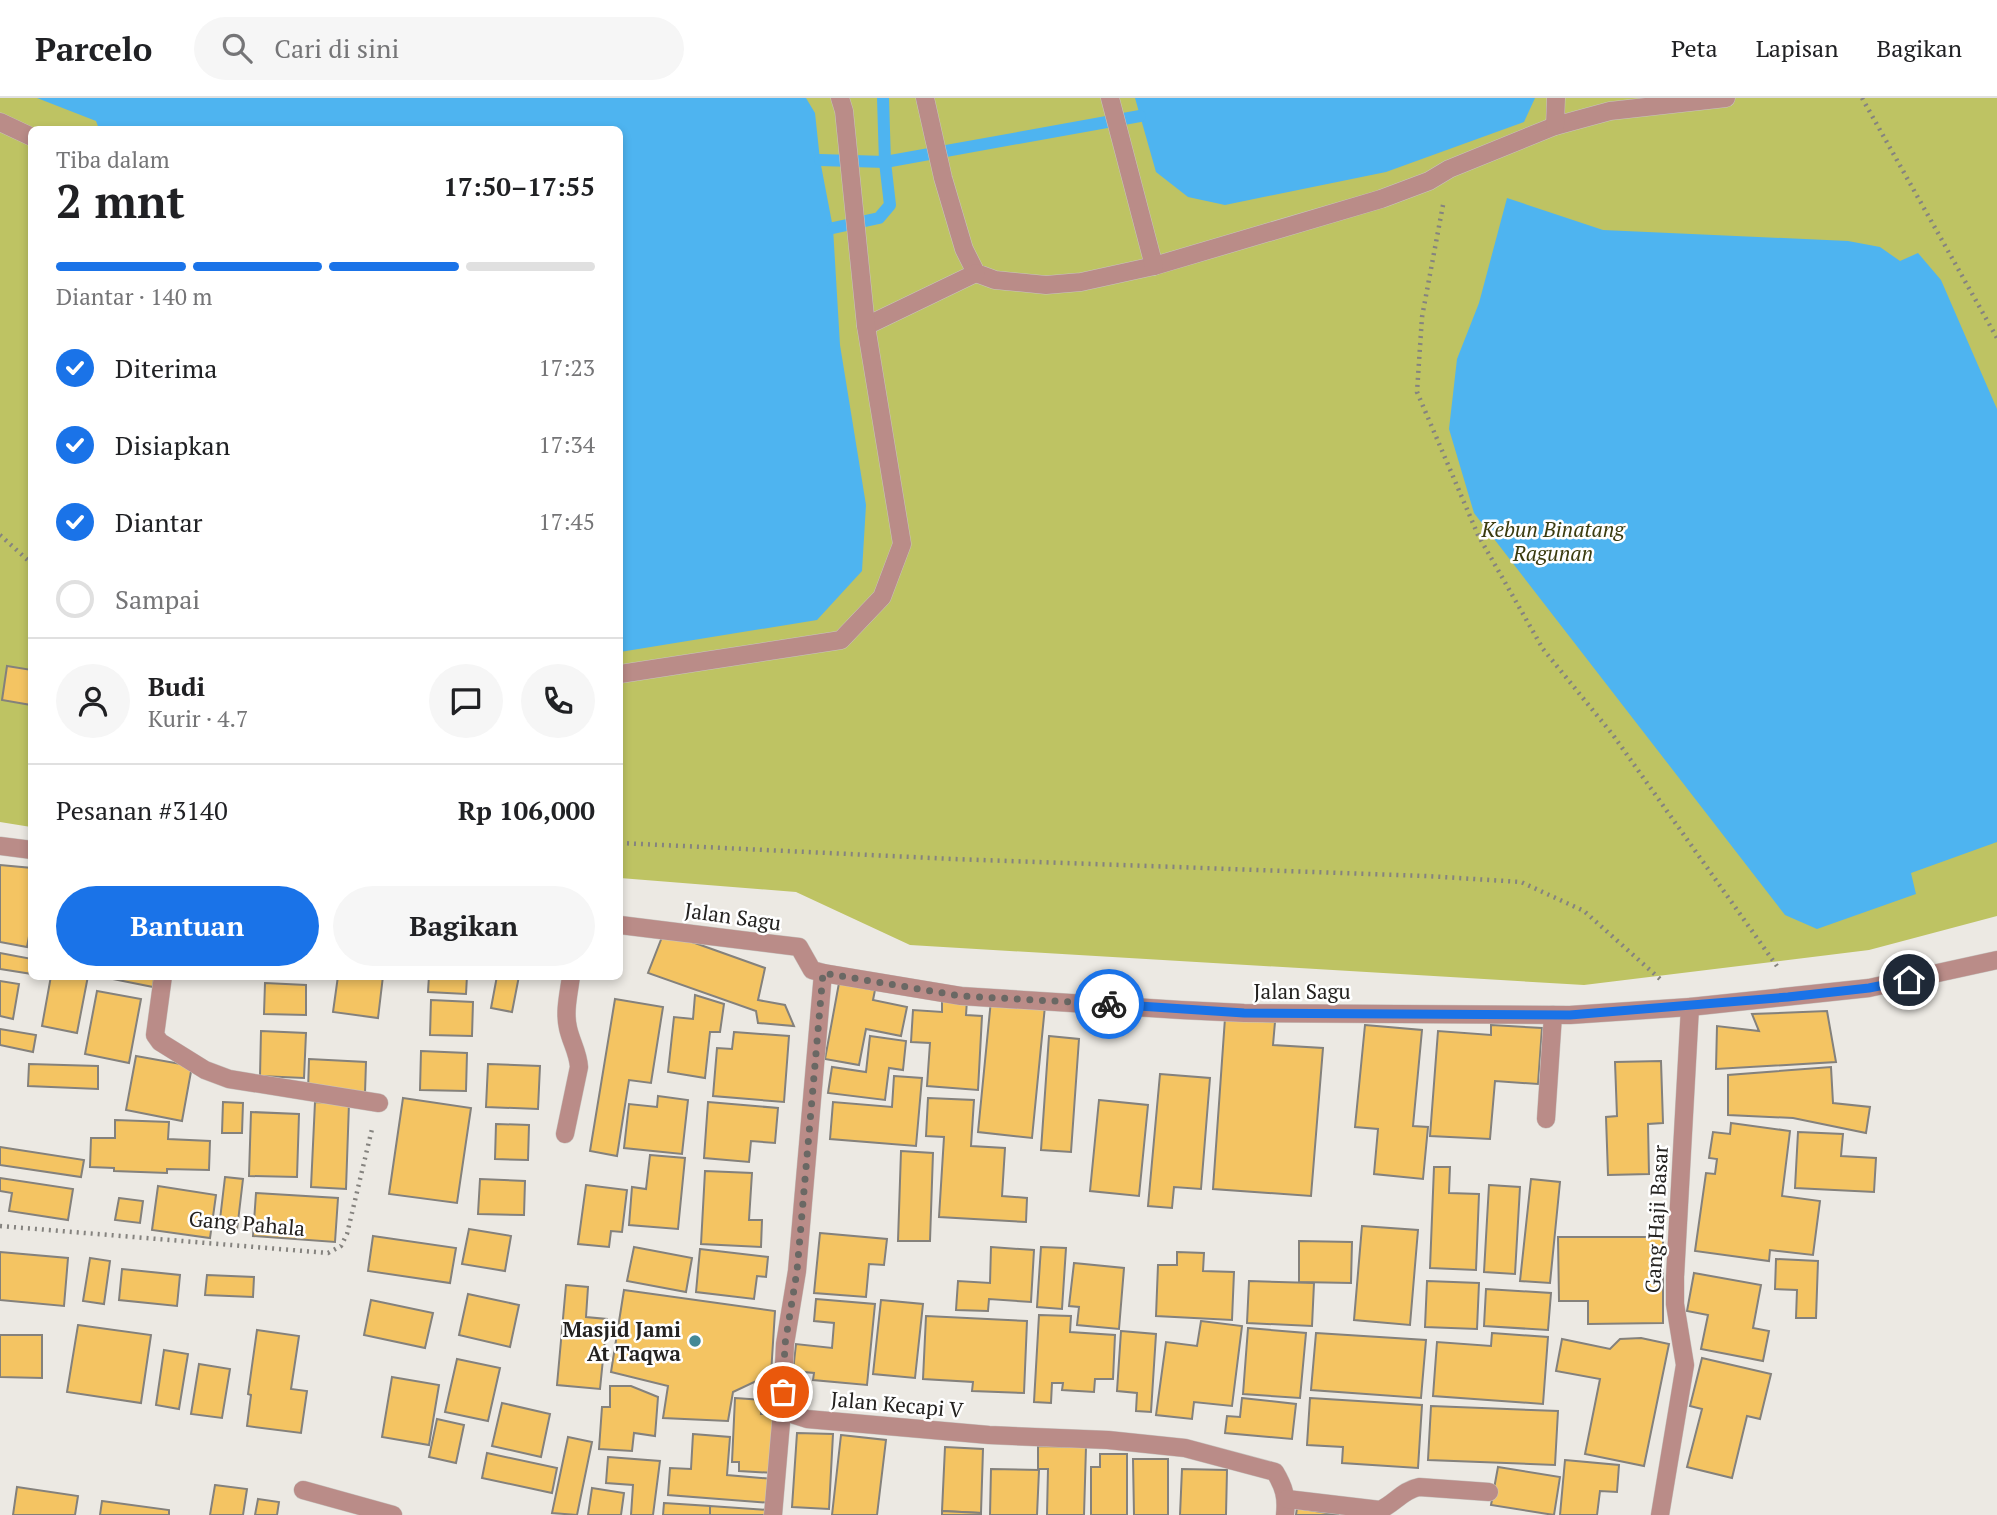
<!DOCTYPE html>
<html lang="id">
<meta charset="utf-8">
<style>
:root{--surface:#fff;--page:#f6f6f6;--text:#202124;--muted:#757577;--line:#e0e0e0;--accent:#1a73e8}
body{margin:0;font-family:"PT Serif",serif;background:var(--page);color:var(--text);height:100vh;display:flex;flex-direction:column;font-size:26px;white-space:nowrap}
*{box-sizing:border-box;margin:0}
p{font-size:23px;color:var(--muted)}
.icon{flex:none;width:38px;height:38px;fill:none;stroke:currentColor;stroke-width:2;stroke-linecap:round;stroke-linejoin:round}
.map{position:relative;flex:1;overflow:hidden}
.side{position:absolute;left:28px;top:28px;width:595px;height:854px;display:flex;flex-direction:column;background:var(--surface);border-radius:10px;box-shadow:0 4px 10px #0003}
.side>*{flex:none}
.pin{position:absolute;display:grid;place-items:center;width:60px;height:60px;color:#fff;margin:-30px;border:4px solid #fff;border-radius:50%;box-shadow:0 2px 7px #0007}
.courier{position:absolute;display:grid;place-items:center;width:70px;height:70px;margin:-35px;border:5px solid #1a73e8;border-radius:50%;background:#fff;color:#222;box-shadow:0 2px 9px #0007}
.overview em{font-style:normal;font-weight:700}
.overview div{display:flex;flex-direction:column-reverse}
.overview{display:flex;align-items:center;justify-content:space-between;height:119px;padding:0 28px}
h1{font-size:46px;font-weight:700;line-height:52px}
.bar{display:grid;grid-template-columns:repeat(4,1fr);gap:10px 7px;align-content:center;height:84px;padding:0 28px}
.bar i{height:9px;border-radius:5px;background:var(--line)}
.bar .selected{background:var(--accent)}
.bar p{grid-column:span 4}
.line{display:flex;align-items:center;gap:18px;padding:0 28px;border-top:2px solid var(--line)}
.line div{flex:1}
.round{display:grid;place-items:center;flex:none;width:74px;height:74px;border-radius:37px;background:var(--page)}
ol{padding:0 28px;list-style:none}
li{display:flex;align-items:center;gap:21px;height:77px}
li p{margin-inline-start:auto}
li .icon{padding:7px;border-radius:50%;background:var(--accent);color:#fff;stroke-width:4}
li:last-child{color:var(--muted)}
li i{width:38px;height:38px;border:4px solid var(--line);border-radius:50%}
.button{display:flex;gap:14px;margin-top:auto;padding:14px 28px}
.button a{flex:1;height:80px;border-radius:42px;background:var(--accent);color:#fff;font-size:28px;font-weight:700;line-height:80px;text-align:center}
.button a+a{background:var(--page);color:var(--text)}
header{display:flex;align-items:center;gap:42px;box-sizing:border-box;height:98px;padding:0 35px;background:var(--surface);border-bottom:2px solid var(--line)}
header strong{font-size:33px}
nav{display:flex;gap:38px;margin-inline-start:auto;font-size:24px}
.search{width:490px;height:63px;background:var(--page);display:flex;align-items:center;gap:18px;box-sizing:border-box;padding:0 24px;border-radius:38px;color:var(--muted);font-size:26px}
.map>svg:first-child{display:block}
</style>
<header>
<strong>Parcelo</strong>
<div class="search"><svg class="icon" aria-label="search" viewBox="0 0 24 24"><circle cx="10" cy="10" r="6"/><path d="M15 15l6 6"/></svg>Cari di sini</div>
<nav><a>Peta</a><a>Lapisan</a><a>Bagikan</a></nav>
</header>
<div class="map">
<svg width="1997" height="1417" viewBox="0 0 1997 1417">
<rect width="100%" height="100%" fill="#ece9e3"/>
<path fill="#bec363" d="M0 0H1997V818L1869 852 1584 887 910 847 796 794 620 780V32H32L31 729 0 724Z"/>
<g fill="#4eb4f0">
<path d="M37 0H806L815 15 820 62 833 130 840 247 866 407 862 473 817 522 620 554V32L99 31 96 23Z"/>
<path d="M1135 0H1535L1524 24 1386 74 1225 107 1188 99 1156 74Z"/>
<path d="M1507 100 1603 132 1848 143 1880 149 1900 163 1918 155 1941 182 1997 311V744L1911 775 1916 796 1817 831 1785 817 1474 415 1449 331 1457 261 1479 205Z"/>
</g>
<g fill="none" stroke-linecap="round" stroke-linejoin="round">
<g stroke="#4eb4f0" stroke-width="12">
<path d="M820 62 885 64 1140 18"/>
<path d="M833 130 879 120 890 107 885 64 883 0"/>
</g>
</g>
<g fill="#f4c462" stroke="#84817c" stroke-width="2">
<path d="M7 568 32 572 31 607 2 602Z"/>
<path d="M0 767 32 770V822L27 849 0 844Z"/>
<path d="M664 834 765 870 758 902 785 907 794 928 758 925 756 913 648 875Z"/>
<path d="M0 855 32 861V876L0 871Z"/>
<path d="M51 878H88L77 935 42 928Z"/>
<path d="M98 878H140L154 881 153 889Z"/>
<path d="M338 878H383L378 920 333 914Z"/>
<path d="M429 878H467L466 896 428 894Z"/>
<path d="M497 878H519L512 914 491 910Z"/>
<path d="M0 883 19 886 13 921 0 918Z"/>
<path d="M265 885 306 887V917L264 916Z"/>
<path d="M839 885 875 892 873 902 907 909 901 938 866 931 859 967 825 961Z"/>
<path d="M97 893 141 901 129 965 85 956Z"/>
<path d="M695 897 724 906 720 934H710L705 980 668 974 674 919 693 921Z"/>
<path d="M615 901 663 909 651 985 629 982 617 1058 590 1053Z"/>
<path d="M942 901 967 902 966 917 982 918 978 992 927 988 930 945 911 944 913 912 942 914Z"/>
<path d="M431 902 473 904 472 938 430 937Z"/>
<path d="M991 902 1045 908 1032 1040 978 1034Z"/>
<path d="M1827 913 1836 964 1716 971 1717 928 1759 933 1752 916Z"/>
<path d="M1225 920 1275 924 1273 947 1323 950 1311 1098 1213 1091Z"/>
<path d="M1365 927 1422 932 1413 1028 1428 1029 1423 1081 1374 1076 1378 1031 1355 1029Z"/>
<path d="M1491 927 1542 930 1538 986 1495 983 1490 1041 1430 1038 1438 933 1491 937Z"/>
<path d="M0 931 36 937 33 954 0 947Z"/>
<path d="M261 933 306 935 304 980 260 978Z"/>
<path d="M734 934 789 938 784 1004 713 998 717 950 732 951Z"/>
<path d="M870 938 906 943 903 972 889 970 885 1002 828 995 832 969 866 974Z"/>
<path d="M1049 938 1079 941 1071 1054 1041 1052Z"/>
<path d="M421 953 467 955 466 993 420 992Z"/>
<path d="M136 958 192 968 182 1023 126 1012Z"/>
<path d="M309 961 366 964 365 995 308 993Z"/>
<path d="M1661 963 1663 1025 1648 1026 1649 1076 1608 1077 1606 1019 1617 1018 1615 964Z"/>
<path d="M29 966 98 968V991L28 988Z"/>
<path d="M488 966 540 968 538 1011 486 1009Z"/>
<path d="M1831 969 1833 1005 1870 1009 1866 1035 1793 1020 1728 1017V977Z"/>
<path d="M1160 976 1210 980 1201 1091 1174 1089 1172 1110 1148 1108Z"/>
<path d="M894 978 922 980 916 1048 830 1041 833 1004 892 1009Z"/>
<path d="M658 998 688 1002 682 1056 624 1050 629 1006 657 1009Z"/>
<path d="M403 1000 471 1010 457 1105 389 1096Z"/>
<path d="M928 1000 974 1002 971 1048 1005 1050 1002 1098 1027 1100 1026 1124 939 1119 944 1039 926 1038Z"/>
<path d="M1099 1002 1148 1007 1139 1098 1090 1093Z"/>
<path d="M223 1004 243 1005 242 1035H222Z"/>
<path d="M315 1004 349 1005 346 1091 311 1089Z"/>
<path d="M708 1004 778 1010 775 1045 751 1043 749 1064 704 1060Z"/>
<path d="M251 1014 299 1016 297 1079 249 1078Z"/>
<path d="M115 1022 169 1024 168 1041 210 1043 209 1072 167 1071V1075L114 1073V1070L90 1069 91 1040H115Z"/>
<path d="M1731 1025 1790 1033 1782 1098 1820 1103 1813 1157 1770 1152 1769 1163 1695 1153 1706 1075 1715 1076 1717 1061 1709 1060 1713 1034 1730 1036Z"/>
<path d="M496 1026 529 1027 528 1062 495 1061Z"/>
<path d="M1798 1034 1843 1036 1841 1058 1876 1060 1874 1094 1795 1090Z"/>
<path d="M0 1049 84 1062 81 1079 0 1067Z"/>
<path d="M901 1053 933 1055 930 1143H898Z"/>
<path d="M650 1057 685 1060 678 1131 629 1127 632 1089 646 1091Z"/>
<path d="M1434 1069H1450L1449 1095 1479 1096 1476 1172 1430 1170Z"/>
<path d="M705 1073 752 1075 749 1122H762L761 1149 701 1146Z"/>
<path d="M225 1079 243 1081 237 1132 219 1130Z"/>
<path d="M0 1080 73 1091 68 1122 9 1113 12 1095 0 1093Z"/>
<path d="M480 1081 525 1083 524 1117 478 1116Z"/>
<path d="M1531 1081 1560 1084 1550 1185 1520 1183Z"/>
<path d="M586 1087 627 1092 622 1134 611 1133 609 1149 578 1146Z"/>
<path d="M1489 1087 1520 1089 1515 1176 1484 1174Z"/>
<path d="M158 1088 216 1097 210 1140 152 1132Z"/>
<path d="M256 1095 338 1100 335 1144 253 1138Z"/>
<path d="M119 1100 143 1103 140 1125 115 1122Z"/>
<path d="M1362 1128 1418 1132 1410 1227 1354 1222Z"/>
<path d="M469 1131 511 1138 505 1173 462 1166Z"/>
<path d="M820 1135 887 1141 884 1167 869 1166 866 1199 814 1195Z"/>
<path d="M373 1138 456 1150 450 1185 368 1173Z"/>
<path d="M1558 1139H1663V1225L1588 1226V1203H1559Z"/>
<path d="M1299 1143 1352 1144 1351 1185 1299 1184Z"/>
<path d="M634 1149 692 1160 686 1194 627 1183Z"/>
<path d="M991 1149 1034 1152 1031 1204 989 1201 988 1213 956 1212 958 1183 990 1185Z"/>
<path d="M1041 1149 1066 1150 1062 1211 1037 1209Z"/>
<path d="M700 1151 768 1159 766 1179 757 1178 754 1201 696 1194Z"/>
<path d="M0 1154 68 1160 64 1208 0 1202Z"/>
<path d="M1177 1154 1204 1155 1203 1173 1234 1174 1232 1222 1156 1218 1158 1167H1177Z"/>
<path d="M90 1160 110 1163 104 1206 83 1203Z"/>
<path d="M1776 1161 1818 1163 1816 1220H1796L1797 1192 1775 1191Z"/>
<path d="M1074 1165 1124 1170 1119 1231 1077 1227 1079 1209 1069 1208Z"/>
<path d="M122 1171 180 1177 177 1208 119 1202Z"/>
<path d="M1694 1175 1761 1187 1753 1230 1769 1233 1763 1263 1701 1251 1708 1217 1687 1213Z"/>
<path d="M207 1177 254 1179 253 1199 205 1197Z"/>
<path d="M1249 1183 1314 1185 1312 1228 1247 1225Z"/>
<path d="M1427 1183 1479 1185 1477 1231 1425 1229Z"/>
<path d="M566 1187 588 1189 586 1219 607 1221 600 1291 557 1287Z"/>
<path d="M1486 1191 1551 1195 1548 1232 1484 1228Z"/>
<path d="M624 1192 775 1213 771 1276 733 1294 728 1323 663 1320 668 1288 611 1274Z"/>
<path d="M468 1196 519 1207 510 1249 459 1237Z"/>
<path d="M816 1201 875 1206 867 1287 813 1282 814 1275 793 1273 796 1246 832 1250 834 1225 814 1223Z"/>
<path d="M371 1202 433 1215 425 1250 364 1237Z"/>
<path d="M881 1202 923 1206 915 1280 873 1276Z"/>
<path d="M1039 1217 1071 1218 1070 1234 1115 1237 1113 1281H1095L1094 1294 1062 1292 1063 1285H1052L1051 1305 1034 1304Z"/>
<path d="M926 1218 1027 1223 1024 1295 972 1293 973 1284 923 1281Z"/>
<path d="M1201 1223 1242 1228 1232 1308 1194 1304 1192 1321 1156 1317 1166 1244 1197 1248Z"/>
<path d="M78 1227 151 1237 141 1305 67 1294Z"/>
<path d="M1248 1230 1306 1235 1300 1300 1243 1296Z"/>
<path d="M257 1232 299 1238 291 1291 307 1293 301 1335 247 1328 251 1297 248 1296Z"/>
<path d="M1121 1233 1156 1236 1151 1314 1136 1313 1137 1295 1117 1293Z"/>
<path d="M1316 1235 1426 1242 1421 1300 1311 1292Z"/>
<path d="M1492 1235 1548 1239 1543 1306 1433 1298 1437 1244 1491 1248Z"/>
<path d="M0 1237H42V1280L0 1279Z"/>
<path d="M1641 1240 1669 1246 1644 1368 1585 1356 1600 1281 1556 1273 1562 1241 1610 1251 1620 1241Z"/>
<path d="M164 1252 188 1256 179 1311 156 1307Z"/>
<path d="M1702 1260 1771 1276 1760 1321 1747 1318 1732 1380 1687 1369 1702 1311 1690 1308Z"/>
<path d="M457 1261 500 1270 488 1323 445 1314Z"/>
<path d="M199 1266 230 1271 222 1320 191 1316Z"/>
<path d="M392 1279 439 1287 429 1347 382 1339Z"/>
<path d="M610 1288H631L658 1299 655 1338 634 1335 632 1353 599 1351 602 1309H610Z"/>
<path d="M735 1300 763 1302 761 1316H778L775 1375 739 1373V1364H732Z"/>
<path d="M1242 1300 1296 1306 1292 1341 1225 1335 1227 1318 1240 1319Z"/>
<path d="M1310 1300 1422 1307 1418 1370 1342 1365 1343 1349 1307 1347Z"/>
<path d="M502 1305 550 1316 541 1359 492 1348Z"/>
<path d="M1431 1308 1558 1313 1555 1367 1428 1362Z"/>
<path d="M437 1321 464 1327 456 1365 429 1359Z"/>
<path d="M797 1335 833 1336 829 1411 792 1409Z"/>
<path d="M693 1336 730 1339 727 1377 774 1381 772 1405 668 1397 670 1370 691 1371Z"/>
<path d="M841 1337 886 1342 877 1417H832Z"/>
<path d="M568 1339 592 1344 577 1417 552 1415Z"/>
<path d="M1038 1348 1086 1349 1084 1417H1047L1048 1371H1038Z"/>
<path d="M945 1349 983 1351 981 1415 942 1413Z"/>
<path d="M487 1355 557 1370 552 1395 482 1380Z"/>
<path d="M1100 1356H1127V1417H1091V1369H1100Z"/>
<path d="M608 1359 660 1363 653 1417H631L633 1387 606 1385Z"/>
<path d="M1133 1361H1168V1417H1134Z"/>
<path d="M1565 1362 1619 1367 1617 1394 1600 1393 1597 1417H1560Z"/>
<path d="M1498 1369 1560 1379 1554 1417 1491 1407Z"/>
<path d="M991 1371 1039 1372 1037 1417H990Z"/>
<path d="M1182 1371 1227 1372 1226 1417H1180Z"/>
<path d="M215 1387 247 1391 243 1417H210Z"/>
<path d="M17 1389 78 1398 75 1417H13Z"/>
<path d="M592 1390 624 1395 621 1417H588Z"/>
<path d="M258 1401 279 1404 277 1417H255Z"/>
<path d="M102 1403 169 1412V1417H100Z"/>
<path d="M664 1405 710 1408V1417H663Z"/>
<path d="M710 1408 768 1412 767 1417H710Z"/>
<path d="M1297 1410 1339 1417H1296Z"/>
<path d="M942 1413 981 1415V1417H942Z"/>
</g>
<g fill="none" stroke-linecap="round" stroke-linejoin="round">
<defs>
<g id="minor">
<path d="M925 0 943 80 964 151 976 175 995 182 1046 187 1081 184 1154 168 1381 101 1429 83 1449 71 1555 28 1610 13 1726 0"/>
<path d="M1110 0 1154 168"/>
<path d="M0 24 32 39"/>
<path d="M1555 28 1556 0"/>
<path d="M866 228 976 175"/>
<path d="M620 576 841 542 882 499 902 446 866 228 844 13 840 0"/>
<path d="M0 748 32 752"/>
<path d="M620 827 799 849 812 872 823 875 961 898 1181 912 1244 915 1570 917 1690 909 1869 890 1997 862"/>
<path d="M823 875 797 1173 785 1246 782 1313 807 1321 989 1337 1108 1342 1185 1350 1275 1374C1284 1389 1287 1399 1285 1417"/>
<path d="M163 878 155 937 160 944 205 972 229 981 379 1005"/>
<path d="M1546 1021 1553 917"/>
<path d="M565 1036 579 969C578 954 571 944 568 930 564 913 569 895 571 878"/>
<path d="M303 1392 393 1417"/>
<path d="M1287 1401 1380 1412C1394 1406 1403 1392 1419 1389L1489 1394"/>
<path d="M773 1417 782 1313"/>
<path d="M1660 1417 1685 1267 1675 1206V1179L1690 909"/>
</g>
</defs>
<use href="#minor" stroke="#c8c5c0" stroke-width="19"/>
<g stroke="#85837f" stroke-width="4.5" stroke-dasharray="2 5" stroke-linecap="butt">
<path d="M1862 0 1997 240"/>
<path d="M1443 107 1422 219 1417 294 1478 437 1543 551 1613 637 1779 871"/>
<path d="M0 437 32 466"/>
<path d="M620 745 953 761 1427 778 1521 784 1584 813 1660 881"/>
<path d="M0 1128 328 1155 341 1148 347 1136 372 1031"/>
</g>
<use href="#minor" stroke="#ba8c88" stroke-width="18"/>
</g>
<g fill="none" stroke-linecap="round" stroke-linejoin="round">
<path stroke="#6a6864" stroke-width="7" stroke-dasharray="0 12.6" d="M783 1294 785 1246 797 1173 823 875 961 898 1109 906"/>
<path stroke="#1a73e8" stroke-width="9" d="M1109 906 1244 915 1570 917 1788 899 1869 890 1909 882"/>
</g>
<circle fill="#448996" stroke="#fff" stroke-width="2.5" cx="695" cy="1243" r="7"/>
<g text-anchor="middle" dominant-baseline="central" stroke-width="5" stroke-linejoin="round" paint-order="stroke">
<g font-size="21" font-style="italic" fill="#3a3b0f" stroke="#fff">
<text x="1553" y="431">Kebun Binatang<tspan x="1553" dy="24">Ragunan</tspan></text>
</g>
<g font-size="21" fill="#242220" stroke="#fff">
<text transform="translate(733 818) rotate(8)">Jalan Sagu</text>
<text x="1302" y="893">Jalan Sagu</text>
<text transform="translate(1656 1121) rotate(-87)">Gang Haji Basar</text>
<text transform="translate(247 1125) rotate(5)">Gang Pahala</text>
<text transform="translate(897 1306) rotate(5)">Jalan Kecapi V</text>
</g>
<g font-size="21" font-weight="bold" fill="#242220" stroke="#fff" text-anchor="end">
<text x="681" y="1231">Masjid Jami<tspan x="681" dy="24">At Taqwa</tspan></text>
</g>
</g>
</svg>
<div class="pin" style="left:783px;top:1294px;background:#ea580c"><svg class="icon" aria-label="bag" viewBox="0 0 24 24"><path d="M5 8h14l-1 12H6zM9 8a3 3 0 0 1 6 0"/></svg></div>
<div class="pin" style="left:1909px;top:882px;background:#1f2937"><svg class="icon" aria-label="home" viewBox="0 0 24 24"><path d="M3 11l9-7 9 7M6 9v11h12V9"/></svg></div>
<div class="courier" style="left:1109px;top:906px"><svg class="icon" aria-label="bike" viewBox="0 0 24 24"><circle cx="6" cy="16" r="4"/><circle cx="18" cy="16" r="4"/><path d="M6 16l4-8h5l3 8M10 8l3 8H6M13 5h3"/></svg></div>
<section class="side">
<div class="overview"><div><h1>2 mnt</h1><p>Tiba dalam</p></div><em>17:50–17:55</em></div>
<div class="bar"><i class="selected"></i><i class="selected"></i><i class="selected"></i><i></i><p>Diantar · 140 m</p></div>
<ol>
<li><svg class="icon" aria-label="check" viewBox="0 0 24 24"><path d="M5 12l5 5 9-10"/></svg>Diterima<p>17:23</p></li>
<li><svg class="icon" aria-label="check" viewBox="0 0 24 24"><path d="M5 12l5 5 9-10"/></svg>Disiapkan<p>17:34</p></li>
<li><svg class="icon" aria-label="check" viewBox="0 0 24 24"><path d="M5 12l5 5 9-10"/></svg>Diantar<p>17:45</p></li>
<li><i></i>Sampai</li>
</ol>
<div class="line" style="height:126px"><a class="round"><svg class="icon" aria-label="person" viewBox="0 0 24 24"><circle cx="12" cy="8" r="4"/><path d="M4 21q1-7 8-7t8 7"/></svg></a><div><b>Budi</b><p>Kurir · 4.7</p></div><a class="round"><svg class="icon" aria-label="chat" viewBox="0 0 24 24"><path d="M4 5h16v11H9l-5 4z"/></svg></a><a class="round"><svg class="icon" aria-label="phone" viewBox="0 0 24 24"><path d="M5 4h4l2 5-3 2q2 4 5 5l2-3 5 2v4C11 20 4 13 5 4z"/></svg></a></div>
<div class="line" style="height:91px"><div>Pesanan #3140</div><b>Rp 106,000</b></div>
<div class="button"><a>Bantuan</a><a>Bagikan</a></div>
</section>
</div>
